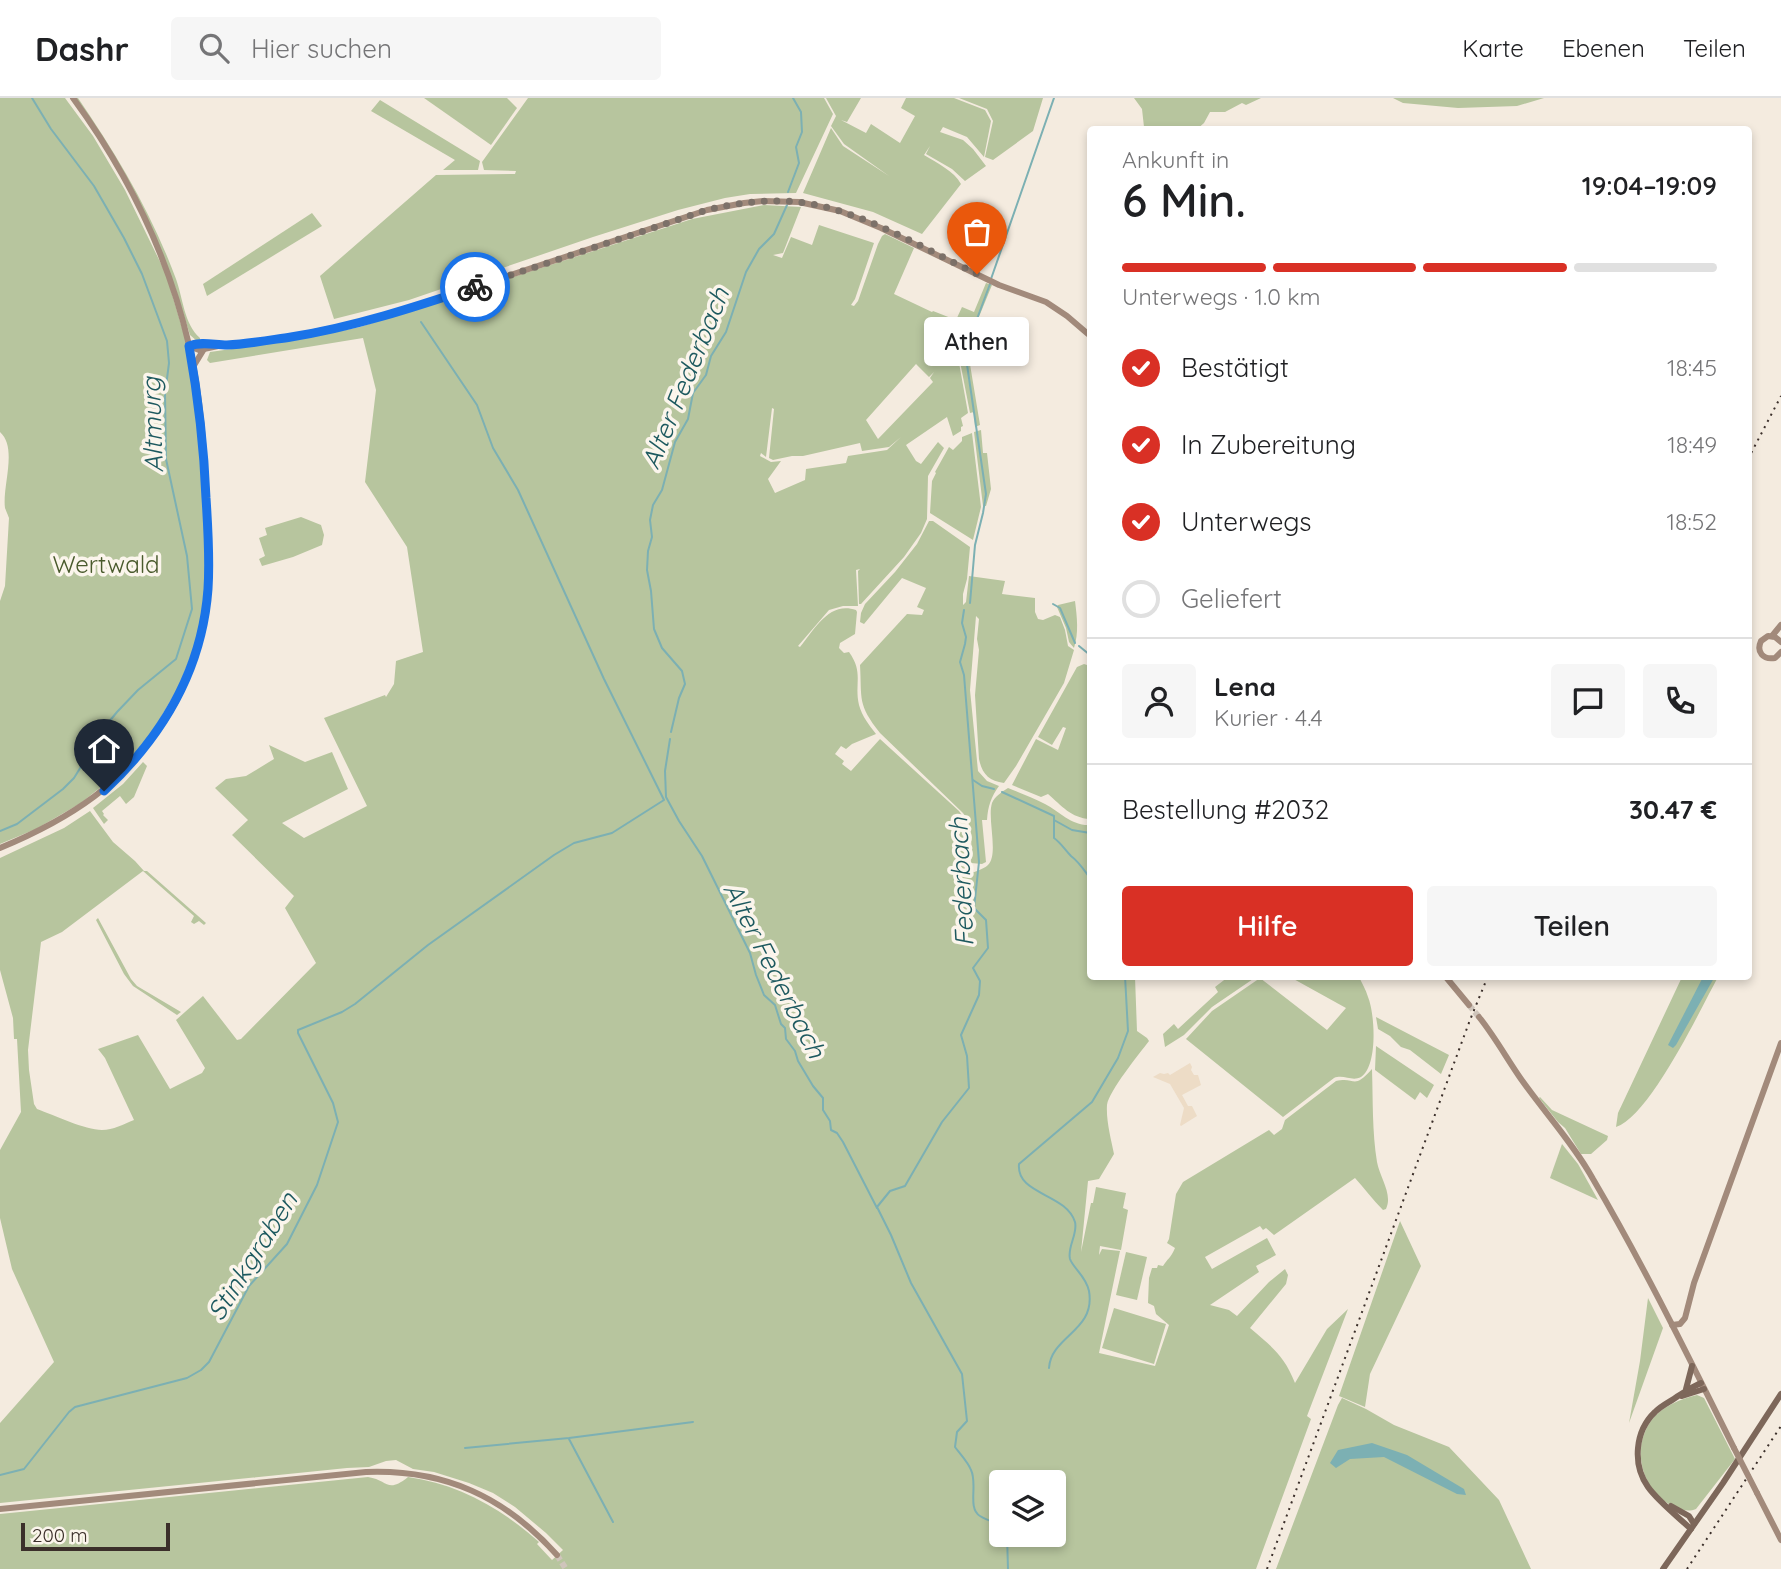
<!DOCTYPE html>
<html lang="de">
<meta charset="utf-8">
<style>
:root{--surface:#fff;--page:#f6f6f6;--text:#202124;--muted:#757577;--line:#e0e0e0;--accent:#d93025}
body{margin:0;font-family:Quicksand,sans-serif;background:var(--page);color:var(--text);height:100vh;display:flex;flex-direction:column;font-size:26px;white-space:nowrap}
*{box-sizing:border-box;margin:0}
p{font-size:23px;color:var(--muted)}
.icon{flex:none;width:38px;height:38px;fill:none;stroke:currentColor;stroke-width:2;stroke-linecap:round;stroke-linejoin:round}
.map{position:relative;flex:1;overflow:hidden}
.sheet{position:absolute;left:1087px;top:28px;width:665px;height:854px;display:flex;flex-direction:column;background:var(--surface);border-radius:7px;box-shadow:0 4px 10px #0003}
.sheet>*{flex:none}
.fabs{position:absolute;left:989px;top:1372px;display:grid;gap:14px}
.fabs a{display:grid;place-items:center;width:77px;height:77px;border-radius:7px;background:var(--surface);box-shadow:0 4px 10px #0003;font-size:35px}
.scale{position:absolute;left:21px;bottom:18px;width:149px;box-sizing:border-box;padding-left:7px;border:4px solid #3b2f2a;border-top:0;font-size:19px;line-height:24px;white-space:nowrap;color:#3b2f2a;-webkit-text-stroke:5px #fbf5ec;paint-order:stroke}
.pin{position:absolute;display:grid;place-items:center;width:60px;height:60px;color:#fff;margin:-72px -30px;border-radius:50% 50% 50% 0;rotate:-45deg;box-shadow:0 0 7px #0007}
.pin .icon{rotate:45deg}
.courier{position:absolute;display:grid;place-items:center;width:70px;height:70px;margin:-35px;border:5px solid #1a73e8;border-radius:50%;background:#fff;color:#222;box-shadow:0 2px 9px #0007}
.bubble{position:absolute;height:49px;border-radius:7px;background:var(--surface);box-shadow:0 4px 10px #0003;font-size:23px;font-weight:600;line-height:49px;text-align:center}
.summary em{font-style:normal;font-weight:600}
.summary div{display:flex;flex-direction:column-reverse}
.summary{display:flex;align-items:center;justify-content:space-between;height:119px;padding:0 35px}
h1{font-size:46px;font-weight:600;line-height:52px}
.bar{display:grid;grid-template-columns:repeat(4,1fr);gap:10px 7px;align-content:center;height:84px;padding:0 35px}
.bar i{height:9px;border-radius:5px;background:var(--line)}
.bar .selected{background:var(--accent)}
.bar p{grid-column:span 4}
.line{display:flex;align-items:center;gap:18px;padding:0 35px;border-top:2px solid var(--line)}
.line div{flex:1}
.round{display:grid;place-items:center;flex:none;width:74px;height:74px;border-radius:7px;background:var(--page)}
ol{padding:0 35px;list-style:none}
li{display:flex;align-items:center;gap:21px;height:77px}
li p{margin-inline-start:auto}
li .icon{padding:7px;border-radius:50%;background:var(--accent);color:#fff;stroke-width:4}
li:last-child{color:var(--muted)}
li i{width:38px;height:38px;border:4px solid var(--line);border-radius:50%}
.button{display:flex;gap:14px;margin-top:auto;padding:14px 35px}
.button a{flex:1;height:80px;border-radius:7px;background:var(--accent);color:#fff;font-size:28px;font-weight:600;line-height:80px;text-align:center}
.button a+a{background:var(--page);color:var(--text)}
header{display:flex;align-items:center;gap:42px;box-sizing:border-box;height:98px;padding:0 35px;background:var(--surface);border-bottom:2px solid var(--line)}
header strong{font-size:33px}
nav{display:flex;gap:38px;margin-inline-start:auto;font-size:24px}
.search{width:490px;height:63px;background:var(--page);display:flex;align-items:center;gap:18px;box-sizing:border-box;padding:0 24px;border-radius:7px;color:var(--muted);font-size:26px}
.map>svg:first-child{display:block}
</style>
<header>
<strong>Dashr</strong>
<div class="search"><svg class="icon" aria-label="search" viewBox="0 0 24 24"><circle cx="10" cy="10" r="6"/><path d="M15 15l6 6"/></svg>Hier suchen</div>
<nav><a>Karte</a><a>Ebenen</a><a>Teilen</a></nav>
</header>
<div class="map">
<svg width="1781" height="1471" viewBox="0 0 1781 1471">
<rect width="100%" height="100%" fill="#f4ebdf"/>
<g fill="#b7c59e" fill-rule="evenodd">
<path d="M0 0H65L93 38 125 92 166 176 188 250 192 267 202 363 207 454 205 490 201 518 196 544 179 588 154 631 138 652 102 688 81 705 36 731 0 746V503L5 488 9 420C9 420 5 410 5 410 2 388 18 350 0 334Z"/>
<path d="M73 0H78C117 57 152 116 176 181 183 200 184 226 200 240V243H197L190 237 175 189 144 114Z"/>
<path d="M424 0H507L517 10 491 47Z"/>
<path d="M528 0H824L833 16 796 95 750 96 725 100 678 112 593 139 409 202 334 221 320 178 436 77 515 76 516 73 484 72 482 64Z"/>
<path d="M826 0H861L847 24 841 22 866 35 871 26 900 45 915 18 901 10 906 0H954L985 12 991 23 984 59 967 39 943 29 940 34 963 42 973 51 986 68 965 83 952 71 926 56 930 48 924 57C937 65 954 73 961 86L922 136 873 114 803 95 831 30 843 48 889 78 844 46 831 28 836 18Z"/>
<path d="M959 0H1043L1033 33 993 62 985 59 993 23 987 11Z"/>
<path d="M1134 0H1261L1246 7 1242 5 1225 14H1210L1204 25 1196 32 1147 31 1144 29 1142 11Z"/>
<path d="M1393 0H1544L1517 8 1458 10 1403 5Z"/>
<path d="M380 2 480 63 478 72H443L455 62 371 13Z"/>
<path d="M764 107 801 109 783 155 773 157 782 160 791 139 812 147 819 127 874 145 855 201 851 207 854 208 858 203 878 146 882 138 885 136 914 150 894 196 932 214 933 213 956 222 962 209 974 214 986 185 992 187 967 248 980 327 975 329 974 314 970 315 957 248H956L968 315 961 320 963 328 961 329V333L953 338 947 319 906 347 916 363 921 366 938 344 944 350 928 378 927 421 921 435 904 459 861 506H859L858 473 860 471 856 472 858 508H843L829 512 798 548 800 549C815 531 829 503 856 512L857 514 855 536 840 545 839 550 844 555 849 554C864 575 854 585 859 607 862 618 869 627 876 636L852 646 846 651 841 648 835 656 844 663 842 666 851 673 880 641 959 713C973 731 968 756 968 777 974 773 983 772 988 767 999 756 987 721 992 705 995 698 1002 694 1008 690 1020 695 1033 700 1045 706 1060 714 1072 728 1090 727V878L1135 879 1137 933 1147 940 1149 943C1139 956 1109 993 1107 1007 1106 1023 1111 1041 1114 1056L1099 1081 1088 1083 1081 1154 1091 1105H1093L1096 1089 1126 1095 1123 1110 1128 1112 1121 1152 1100 1148 1099 1157 1102 1151 1120 1153 1099 1255 1155 1268 1169 1227 1156 1216 1154 1208 1148 1205 1149 1180 1152 1170H1157L1158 1167 1163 1168C1167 1161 1171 1160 1175 1150L1167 1145 1169 1141 1176 1096 1183 1084 1269 1032 1274 1037 1282 1031 1285 1022 1336 983C1356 978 1352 993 1372 971 1373 1002 1372 1034 1377 1064 1380 1080 1393 1096 1386 1111L1383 1112C1373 1102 1364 1090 1355 1080L1274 1137 1266 1130 1263 1132 1260 1128 1205 1159 1212 1171 1267 1140 1276 1157 1256 1168 1259 1174 1210 1207 1229 1212 1237 1218 1269 1184 1285 1171 1288 1177 1286 1186 1250 1230C1272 1249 1284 1257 1295 1285L1327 1231 1348 1211 1307 1318 1311 1321 1256 1471H0V1416L368 1379C388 1382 387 1396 408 1379 458 1386 501 1410 539 1444L537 1446 552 1462 563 1452 546 1435 515 1409 493 1395 469 1385 434 1374 413 1371 396 1362 386 1363 369 1369 347 1370 0 1405V1325L54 1264 12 1171 0 1120V1052L21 1014 17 941H14L13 920 0 872V760L64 730 90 713 113 744 135 763 144 773H147L206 825 204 827 199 823 194 826 191 824 194 818 143 773 62 834 41 844 28 952 29 972 34 1006 37 1011C54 1017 85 1032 102 1032 113 1032 124 1026 134 1022L105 960 98 951 138 937 170 991 202 975 205 970 176 922 203 898 237 942 241 941 316 865 285 810 294 798 232 737 248 722 215 690 226 681 246 678 274 661 269 647 305 664 332 654 348 691 282 725 304 740 367 708 324 620 385 597 386 599 394 586 396 563 423 554 407 449 365 384 376 292 363 240 210 265 207 262 210 254 296 242 360 229 692 121ZM916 266 929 279 934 274 930 280 933 284 878 341 866 322ZM772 310 774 311 769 360 773 362 792 358H803L860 345 862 353 889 349 901 339 887 352 848 358 846 365 806 371 805 382 775 395 768 381 781 363 771 364 760 358 761 355 766 359ZM1001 1384H1054V1437H1001Z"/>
<path d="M312 115 322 128 207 198 203 186Z"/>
<path d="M981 332 983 355H987L991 391 986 408H983L974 334Z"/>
<path d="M972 335 981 409 973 442 930 415 932 383 936 375 935 374 949 349 953 352 962 343V339Z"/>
<path d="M301 419 321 427 324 437 322 447 293 459 262 468 259 461 265 458 259 440 267 437 265 430Z"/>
<path d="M929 423H933L970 449 967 481 963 496V507L966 504 969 478 1005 483 1002 496 1035 500V514L1038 521 1043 522 1055 517 1060 519 1065 532 1068 548 1074 552 1064 585 1016 668 1004 685C989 683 982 676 979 661L975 597 979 552 977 541 979 521 976 518 970 592 978 673 987 683 999 688C991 699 988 708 987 722H982L986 764 982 766 971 765C971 747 974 730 963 715L880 635C857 606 862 601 860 567L907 516 922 517 924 512 917 509 926 490 902 480 864 526 860 524 861 515 865 506 895 474 917 446Z"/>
<path d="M1075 503C1077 519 1079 535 1074 550L1069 544 1066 530 1057 509 1058 507Z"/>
<path d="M1084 566 1090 568V721C1071 720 1062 708 1048 696L1041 699 1012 687 1036 641 1058 652 1066 630 1063 629 1052 647 1038 639 1077 569Z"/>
<path d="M143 664 147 668 134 699 126 706 120 698 102 713 104 716 103 717 108 722 104 726 93 710 123 686Z"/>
<path d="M98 820 131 881 137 888 181 914 177 917 133 888 124 876 96 822Z"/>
<path d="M1228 879H1256L1212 909 1184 937 1165 949 1163 936 1174 926 1178 931 1218 894 1215 889Z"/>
<path d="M1290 879H1359C1362 885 1366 892 1368 899 1375 916 1378 968 1361 979 1352 984 1344 976 1334 980L1283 1019 1186 941 1212 913 1260 880 1327 932 1346 910Z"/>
<path d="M1682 879H1718C1700 912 1650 1018 1616 1029L1618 1015Z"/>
<path d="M1376 919 1449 957 1441 976 1410 952 1401 949 1390 938 1378 931Z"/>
<path d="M1376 948 1434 987 1427 1000 1420 994 1415 1002 1375 972Z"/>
<path d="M1540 999 1552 1012 1608 1038 1607 1042 1591 1056H1581L1565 1030 1558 1024 1539 1000Z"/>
<path d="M1562 1046 1578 1066 1598 1102 1550 1080Z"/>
<path d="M1400 1123 1421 1168 1370 1276 1365 1309 1339 1298Z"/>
<path d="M1126 1154 1147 1159 1137 1202 1116 1197Z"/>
<path d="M1648 1200 1663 1230 1629 1325 1640 1263Z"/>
<path d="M1114 1210 1166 1226 1154 1266 1102 1250Z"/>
<path d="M1697 1297 1704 1300 1735 1361 1696 1411C1688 1414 1683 1412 1675 1409 1643 1396 1630 1352 1651 1323 1661 1309 1680 1301 1697 1297Z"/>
<path d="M1342 1300 1366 1311 1394 1327 1449 1349 1499 1402 1531 1471H1276L1338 1307Z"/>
</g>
<path fill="#eddcc6" d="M1190 965 1192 969 1191 972 1194 977H1198L1201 987 1182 997 1188 1008H1192L1197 1018 1181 1028 1180 1027 1184 1010 1170 986 1153 979 1160 975 1164 976 1168 975 1170 977Z"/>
<g fill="#7cb0b3">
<path d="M1703 879 1714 880 1676 947 1673 950 1668 947Z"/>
<path d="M1372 1345 1407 1357 1464 1391 1466 1397 1457 1396 1384 1359 1350 1361 1336 1370 1330 1365 1338 1352Z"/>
</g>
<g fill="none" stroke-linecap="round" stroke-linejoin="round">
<g stroke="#7cb0b3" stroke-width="2">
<path d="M788 94 799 65 796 49 802 34 801 14 793 0"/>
<path d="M991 181 1054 0"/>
<path d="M970 505 975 447 983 415 986 396 965 253 990 186"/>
<path d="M1053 506 1060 510 1075 545"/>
<path d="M964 512 962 525 966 539 965 546 960 564 964 577 979 764 974 810 986 822 988 850 973 870 980 883 979 897 961 937 967 958 969 990 942 1024 905 1088 890 1093 877 1109 891 1137 911 1185 962 1276 967 1323 957 1334 955 1349C960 1356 968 1364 971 1372 978 1386 967 1410 980 1418 986 1422 994 1424 1001 1427"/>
<path d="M1079 548 1090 557"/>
<path d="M671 634 679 600 685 586 682 573 662 550 654 531 651 493 647 472 648 453 652 439 650 422 653 407 662 392 675 344 688 321 693 295 706 277 711 258 726 234 746 174 759 151 774 136 787 107"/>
<path d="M670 641 665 673 666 699 679 723 702 758 750 855 756 877 764 897 775 907 781 926 785 930 786 941 795 953 798 963 813 988 823 1000V1012L830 1023 831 1032 837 1035 843 1044 877 1110"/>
<path d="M973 682 982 688 994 691"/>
<path d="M1002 694 1054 718V722L1072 732 1090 735"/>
<path d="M1054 722V740C1061 745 1065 752 1071 758 1079 764 1084 772 1090 780"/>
<path d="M0 733 17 726 63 691 74 680 108 625 117 614 138 592 176 561 192 511 187 458 166 361 165 296 169 265 167 243 142 176 124 140 94 88 51 31 32 0"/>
<path d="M1049 1270C1051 1238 1096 1233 1089 1193 1086 1178 1073 1170 1070 1161 1067 1149 1078 1136 1075 1124 1066 1095 1016 1097 1019 1066L1092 1004 1118 960 1128 933 1125 878"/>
<path d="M569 1341 613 1424"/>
<path d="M465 1350 569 1340 693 1324"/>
<path d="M0 1377 24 1371 69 1314 75 1309 187 1280 201 1272 209 1264 249 1188 287 1146 317 1087 338 1024 333 1005 298 935V932L342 914 355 906 428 847 554 757 574 745 612 735 664 702 604 581 518 392 493 350 477 307 421 224"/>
<path d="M1007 1437 1008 1471"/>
</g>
<g stroke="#cfc5bb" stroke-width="6" stroke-dasharray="6 3" stroke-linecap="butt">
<path d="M1469 907 1479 919"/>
<path d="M557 1457 566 1471"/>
</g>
<g stroke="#a28a7b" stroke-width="6">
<path d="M189 248 195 245 223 247 249 245 295 238 358 225 414 209 707 112 744 105 763 103 799 104 840 113 881 130 999 187 1046 204 1067 218 1088 236"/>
<path d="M189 248 199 252 218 248"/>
<path d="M193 269 204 251"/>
<path d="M1772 538 1781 527"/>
<path d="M1781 544 1775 539 1768 538 1761 543C1756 554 1763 562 1775 560L1781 554"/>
<path d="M0 750C70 721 126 685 167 619 210 550 211 483 207 405 204 352 201 298 189 247 168 157 127 74 73 0"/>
<path d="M1445 878 1469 907"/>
<path d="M1479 919C1495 939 1507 961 1521 981 1545 1015 1573 1045 1593 1081 1644 1168 1689 1260 1734 1350"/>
<path d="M1672 1227 1680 1226 1685 1220 1694 1185 1781 945"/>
<path d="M1757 1395 1781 1442"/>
<path d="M0 1411 366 1374C445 1371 505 1399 557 1457"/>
</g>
<g stroke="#7d675a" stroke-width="6">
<path d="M1686 1291 1692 1268"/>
<path d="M1682 1298 1704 1291"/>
<path d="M1671 1408 1689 1418 1694 1426"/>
<path d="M1691 1431C1678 1419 1658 1403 1648 1389 1632 1366 1635 1333 1655 1314 1662 1307 1670 1304 1678 1298 1686 1293 1692 1289 1701 1285"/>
<path d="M1663 1471 1723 1385 1781 1296"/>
</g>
<g stroke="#3b2f2a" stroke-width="2" stroke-dasharray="2 5" stroke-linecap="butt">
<path d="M1748 361 1781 298"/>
<path d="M1267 1471 1470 922 1488 878"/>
<path d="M1687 1471 1781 1328"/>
</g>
<path stroke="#a28a7b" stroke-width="6" d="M1734 1350 1757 1395"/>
</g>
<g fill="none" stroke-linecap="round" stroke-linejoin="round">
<path stroke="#7c7169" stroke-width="7" stroke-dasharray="0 12.6" d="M475 189 707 112C737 105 767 101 798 104 857 110 923 150 977 176"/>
<path stroke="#1a73e8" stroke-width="9" d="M104 693C163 638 202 573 208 491 210 461 208 430 206 400 204 349 198 298 189 248 202 243 214 247 227 247 248 246 270 242 291 239 354 229 415 209 475 189"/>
</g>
<g text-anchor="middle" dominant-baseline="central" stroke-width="7" stroke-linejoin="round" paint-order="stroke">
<g font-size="24" fill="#495a2c" stroke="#fbf5ec">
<text x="106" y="466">Wertwald</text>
</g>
<g font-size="26" font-style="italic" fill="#1d595f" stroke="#fbf5ec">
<text transform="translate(685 280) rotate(-68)">Alter Federbach</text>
<text transform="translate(152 327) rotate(-92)">Altmurg</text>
<text transform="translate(961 784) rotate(-93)">Federbach</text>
<text transform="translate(775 872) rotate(63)">Alter Federbach</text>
<text transform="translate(252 1158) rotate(-58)">Stinkgraben</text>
</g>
</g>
</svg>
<div class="fabs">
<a><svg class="icon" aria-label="layers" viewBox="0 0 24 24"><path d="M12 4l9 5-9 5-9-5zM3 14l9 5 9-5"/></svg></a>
</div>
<div class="scale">200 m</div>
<div class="pin" style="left:977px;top:176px;background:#ea580c"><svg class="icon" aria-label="bag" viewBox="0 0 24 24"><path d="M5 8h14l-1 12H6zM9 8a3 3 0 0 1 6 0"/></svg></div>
<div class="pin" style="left:104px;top:693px;background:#1f2937"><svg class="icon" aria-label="home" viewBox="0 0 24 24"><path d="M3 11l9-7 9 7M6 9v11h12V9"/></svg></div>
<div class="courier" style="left:475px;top:189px"><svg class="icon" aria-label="bike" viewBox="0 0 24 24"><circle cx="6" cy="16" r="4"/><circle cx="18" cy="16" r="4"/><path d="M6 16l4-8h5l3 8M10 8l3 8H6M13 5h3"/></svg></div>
<div class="bubble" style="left:924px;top:219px;width:105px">Athen</div>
<section class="sheet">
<div class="summary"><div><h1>6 Min.</h1><p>Ankunft in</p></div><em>19:04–19:09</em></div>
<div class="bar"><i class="selected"></i><i class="selected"></i><i class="selected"></i><i></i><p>Unterwegs · 1.0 km</p></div>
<ol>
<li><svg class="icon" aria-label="check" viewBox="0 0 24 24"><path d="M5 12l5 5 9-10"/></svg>Bestätigt<p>18:45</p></li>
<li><svg class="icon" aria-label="check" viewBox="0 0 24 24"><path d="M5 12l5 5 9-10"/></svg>In Zubereitung<p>18:49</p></li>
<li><svg class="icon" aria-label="check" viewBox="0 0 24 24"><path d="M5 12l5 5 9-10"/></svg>Unterwegs<p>18:52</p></li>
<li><i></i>Geliefert</li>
</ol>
<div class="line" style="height:126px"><a class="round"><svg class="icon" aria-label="person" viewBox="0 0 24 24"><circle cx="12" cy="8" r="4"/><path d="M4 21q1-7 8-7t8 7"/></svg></a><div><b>Lena</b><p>Kurier · 4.4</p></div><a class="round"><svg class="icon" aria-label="chat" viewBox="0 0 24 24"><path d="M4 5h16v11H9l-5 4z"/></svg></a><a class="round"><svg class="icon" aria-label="phone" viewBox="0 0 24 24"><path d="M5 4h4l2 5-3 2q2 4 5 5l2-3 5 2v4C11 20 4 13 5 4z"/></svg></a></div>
<div class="line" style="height:91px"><div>Bestellung #2032</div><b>30.47 €</b></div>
<div class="button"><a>Hilfe</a><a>Teilen</a></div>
</section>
</div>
